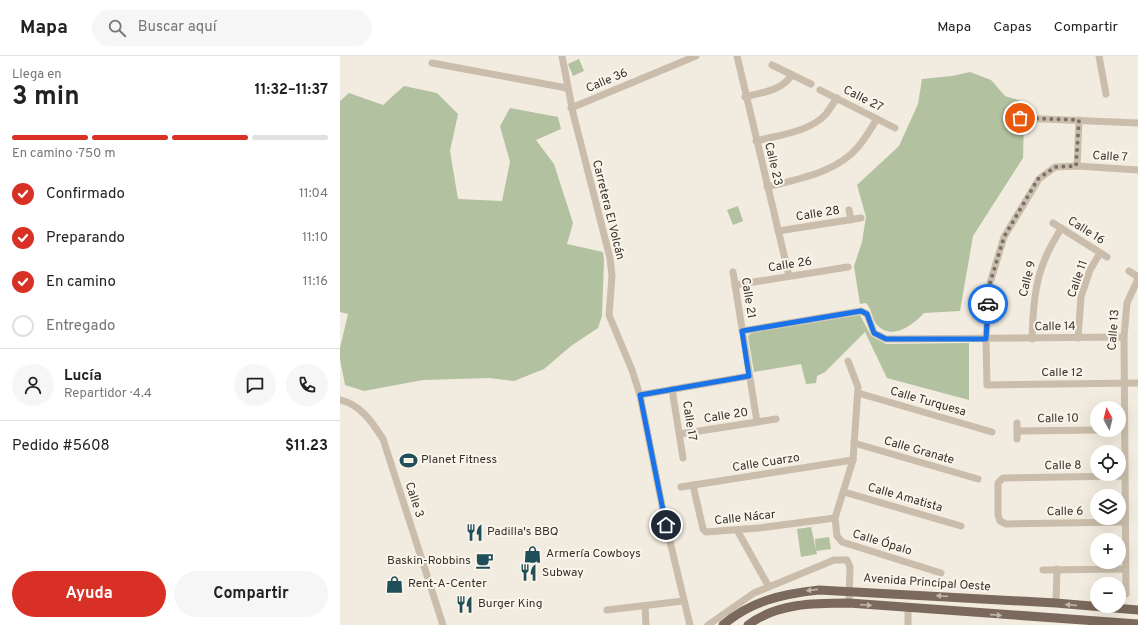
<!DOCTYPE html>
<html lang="es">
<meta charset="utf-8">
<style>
:root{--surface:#fff;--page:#f6f6f6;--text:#222;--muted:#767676;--line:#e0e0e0;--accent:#d93025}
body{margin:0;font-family:Overpass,sans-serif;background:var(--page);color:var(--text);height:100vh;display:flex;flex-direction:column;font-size:15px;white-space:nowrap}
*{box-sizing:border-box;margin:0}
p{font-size:13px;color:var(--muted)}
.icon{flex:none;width:22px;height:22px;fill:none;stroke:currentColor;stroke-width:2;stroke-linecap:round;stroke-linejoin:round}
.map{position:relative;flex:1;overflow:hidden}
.sheet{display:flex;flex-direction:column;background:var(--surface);width:340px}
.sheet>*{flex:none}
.needle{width:26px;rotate:353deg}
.fabs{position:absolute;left:750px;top:345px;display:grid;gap:8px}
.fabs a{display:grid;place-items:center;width:36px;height:36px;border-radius:50%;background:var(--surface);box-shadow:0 4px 16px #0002;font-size:20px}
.pin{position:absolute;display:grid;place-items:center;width:34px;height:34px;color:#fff;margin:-17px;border:2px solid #fff;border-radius:50%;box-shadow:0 1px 4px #0007}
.courier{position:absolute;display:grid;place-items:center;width:40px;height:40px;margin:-20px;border:3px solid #1a73e8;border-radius:50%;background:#fff;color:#222;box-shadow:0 1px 5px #0007}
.headline em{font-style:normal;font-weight:700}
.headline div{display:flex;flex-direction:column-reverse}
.headline{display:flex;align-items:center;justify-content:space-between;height:68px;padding:0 12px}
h1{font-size:26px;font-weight:700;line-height:30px}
.bar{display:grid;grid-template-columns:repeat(4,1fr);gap:6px 4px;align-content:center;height:48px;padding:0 12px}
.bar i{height:5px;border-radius:3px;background:var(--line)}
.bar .on{background:var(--accent)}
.bar p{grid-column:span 4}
.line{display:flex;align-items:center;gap:10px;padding:0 12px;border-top:1px solid var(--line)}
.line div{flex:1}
.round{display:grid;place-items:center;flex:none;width:42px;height:42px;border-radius:21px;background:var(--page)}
ol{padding:0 12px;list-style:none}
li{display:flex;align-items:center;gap:12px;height:44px}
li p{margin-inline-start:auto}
li .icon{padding:4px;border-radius:50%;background:var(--accent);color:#fff;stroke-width:4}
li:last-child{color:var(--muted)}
li i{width:22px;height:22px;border:2px solid var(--line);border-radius:50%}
.cta{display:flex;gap:8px;margin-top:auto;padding:8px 12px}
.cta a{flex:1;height:46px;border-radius:24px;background:var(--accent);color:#fff;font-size:16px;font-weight:700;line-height:46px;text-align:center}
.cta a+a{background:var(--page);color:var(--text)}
header{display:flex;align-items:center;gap:24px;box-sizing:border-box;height:56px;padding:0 20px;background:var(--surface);border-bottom:1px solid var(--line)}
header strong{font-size:19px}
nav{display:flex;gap:22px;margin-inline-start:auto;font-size:14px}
.search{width:280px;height:36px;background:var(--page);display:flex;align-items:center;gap:10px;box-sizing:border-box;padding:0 14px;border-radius:22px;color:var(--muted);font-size:15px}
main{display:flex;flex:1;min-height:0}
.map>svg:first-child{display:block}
</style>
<header>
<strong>Mapa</strong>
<div class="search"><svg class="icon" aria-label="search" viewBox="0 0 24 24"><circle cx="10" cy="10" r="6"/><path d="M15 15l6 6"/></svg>Buscar aquí</div>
<nav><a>Mapa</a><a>Capas</a><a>Compartir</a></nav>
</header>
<main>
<section class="sheet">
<div class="headline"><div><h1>3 min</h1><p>Llega en</p></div><em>11:32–11:37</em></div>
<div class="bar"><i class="on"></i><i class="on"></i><i class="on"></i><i></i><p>En camino · 750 m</p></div>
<ol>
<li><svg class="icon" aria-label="check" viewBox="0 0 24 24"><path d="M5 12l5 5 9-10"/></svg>Confirmado<p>11:04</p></li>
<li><svg class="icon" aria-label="check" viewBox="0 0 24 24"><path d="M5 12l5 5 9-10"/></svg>Preparando<p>11:10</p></li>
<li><svg class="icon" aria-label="check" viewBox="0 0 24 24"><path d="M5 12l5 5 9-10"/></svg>En camino<p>11:16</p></li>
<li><i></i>Entregado</li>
</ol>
<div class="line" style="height:72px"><a class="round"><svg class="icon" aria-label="person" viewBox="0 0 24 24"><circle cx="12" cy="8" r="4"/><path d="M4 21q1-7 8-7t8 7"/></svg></a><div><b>Lucía</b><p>Repartidor · 4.4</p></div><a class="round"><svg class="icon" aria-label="chat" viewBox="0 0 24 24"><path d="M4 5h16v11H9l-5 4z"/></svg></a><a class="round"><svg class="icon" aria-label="phone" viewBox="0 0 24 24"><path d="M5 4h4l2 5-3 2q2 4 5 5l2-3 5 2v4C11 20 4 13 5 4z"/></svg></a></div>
<div class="line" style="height:52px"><div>Pedido #5608</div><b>$11.23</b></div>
<div class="cta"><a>Ayuda</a><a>Compartir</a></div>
</section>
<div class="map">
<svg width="798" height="569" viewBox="0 0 798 569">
<rect width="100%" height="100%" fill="#f2ebdf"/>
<g fill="#b2c19f">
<path d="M239 3 244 15 233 20 228 8Z"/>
<path d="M630 16 651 24 665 40 681 45 684 65 683 102 633 180 620 255 584 257C573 269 552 285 537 269 532 264 533 255 526 247L520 248 514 210 522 186 526 161 517 129 559 90 578 48 582 23 612 20Z"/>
<path d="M64 30 97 37 118 58 110 95 118 143 162 145 170 106 160 70 170 52 218 61 221 73 196 84 214 108 233 167 227 188 263 196 264 204 262 260 258 272 231 290 204 313 174 325 149 322 83 324 24 335 5 329 0 303V292L8 258 0 256V45L9 37 43 49Z"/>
<path d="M398 150 403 165 393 169 387 154Z"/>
<path d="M520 259 531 280 546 288 629 287V344L547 322 525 276 485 316 477 320 476 327 466 328 461 308 414 316 408 280 411 277Z"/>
<path d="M471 471 477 498 461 501 457 473Z"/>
<path d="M489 481 491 493 476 495 475 483Z"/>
</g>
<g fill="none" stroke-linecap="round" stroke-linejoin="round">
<g stroke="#cabdab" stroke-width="7">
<path d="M222 0 233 57 270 202 272 220 269 259 292 314 300 339 326 469 350 569"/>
<path d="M397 0 449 220"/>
<path d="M759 0 766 38"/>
<path d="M92 7 227 32"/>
<path d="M432 9 471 28"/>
<path d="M480 34 555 72"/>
<path d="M405 41C423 36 441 35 452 19"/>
<path d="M231 52 356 0"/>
<path d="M680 62 798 67"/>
<path d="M416 85C439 79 470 76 486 58 490 53 493 47 497 42"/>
<path d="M737 110 739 64"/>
<path d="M798 114 737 110 715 111 699 123 664 181 650 227 646 283 647 329 798 327"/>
<path d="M427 131C458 123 496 117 518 91 525 83 531 72 537 63"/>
<path d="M509 154 511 164"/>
<path d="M713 167 767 201"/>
<path d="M438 175 521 162"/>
<path d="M789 215 798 221"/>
<path d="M393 216 417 366"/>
<path d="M395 229 508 211"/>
<path d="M402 275 521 255 527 258 534 277 546 283 784 281"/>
<path d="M738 282 741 241 750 214 760 197"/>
<path d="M692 283C693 256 694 228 705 203 709 192 716 182 721 172"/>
<path d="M508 305 518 331 513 404 495 462 497 480 502 486 601 517"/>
<path d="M332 333 343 402"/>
<path d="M518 337 652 376"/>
<path d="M300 339 409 320"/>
<path d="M0 344C21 349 32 366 43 383L103 569"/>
<path d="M677 375 760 374"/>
<path d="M340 378 436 363"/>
<path d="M677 383V367"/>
<path d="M514 387 638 423"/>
<path d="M784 420 663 422 658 427V459L660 465 666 468 785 466"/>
<path d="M353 429 363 473 366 476 419 472 495 462"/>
<path d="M341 431 513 404"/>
<path d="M504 436 621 470"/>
<path d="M397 474 429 531"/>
<path d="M703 514 785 513"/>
<path d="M786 538 784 281 787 247 798 223"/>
<path d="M716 547 717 513"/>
<path d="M305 550 306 569"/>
<path d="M267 554 343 545"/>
<path d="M368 569 414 537 494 504H507L510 511 509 547"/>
<path d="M568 569V552"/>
</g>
<g stroke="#7a695c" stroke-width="9">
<path d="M383 569C411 545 442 538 479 534L716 547 798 554"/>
<path d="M408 569C437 547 474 547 509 547L798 568"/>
</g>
</g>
<defs><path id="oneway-solid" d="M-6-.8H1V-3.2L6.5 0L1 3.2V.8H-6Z"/></defs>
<g fill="#c0b6ab">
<use href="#oneway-solid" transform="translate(472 534) rotate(174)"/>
<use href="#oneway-solid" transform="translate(602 540) rotate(-176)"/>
<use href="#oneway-solid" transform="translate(526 549) rotate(4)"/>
<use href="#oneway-solid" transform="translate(731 549) rotate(-175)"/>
<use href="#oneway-solid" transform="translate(656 559) rotate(4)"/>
</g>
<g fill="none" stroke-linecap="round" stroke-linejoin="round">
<path stroke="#797169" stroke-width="4" stroke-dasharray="0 7.2" d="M648 248 650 227 664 181 698 123 715 111 736 110 739 64 680 62"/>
<path stroke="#1a73e8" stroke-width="5" d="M326 469 300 339 409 320 402 275 521 255 527 258 534 277 546 283H646L648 248"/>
</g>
<defs>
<symbol id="stadium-bare" viewBox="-9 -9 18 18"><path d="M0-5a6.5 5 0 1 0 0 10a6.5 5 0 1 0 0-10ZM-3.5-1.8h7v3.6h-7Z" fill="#204f59" stroke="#faf5eb" stroke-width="2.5" paint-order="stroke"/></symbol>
<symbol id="restaurant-bare" viewBox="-9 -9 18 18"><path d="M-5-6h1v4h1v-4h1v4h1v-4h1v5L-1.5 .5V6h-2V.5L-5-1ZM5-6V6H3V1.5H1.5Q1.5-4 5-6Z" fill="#204f59" stroke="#faf5eb" stroke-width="2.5" paint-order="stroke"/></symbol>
<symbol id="shop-bare" viewBox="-9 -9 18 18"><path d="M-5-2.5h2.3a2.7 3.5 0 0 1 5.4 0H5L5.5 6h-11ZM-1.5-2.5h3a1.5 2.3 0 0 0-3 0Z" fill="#204f59" stroke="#faf5eb" stroke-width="2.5" paint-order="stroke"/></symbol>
<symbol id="cafe-bare" viewBox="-9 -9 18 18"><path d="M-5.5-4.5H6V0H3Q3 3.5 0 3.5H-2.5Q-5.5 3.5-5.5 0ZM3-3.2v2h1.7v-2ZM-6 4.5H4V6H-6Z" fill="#204f59" stroke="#faf5eb" stroke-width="2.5" paint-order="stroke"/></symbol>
</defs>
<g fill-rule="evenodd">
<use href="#stadium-bare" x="56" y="392" width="25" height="25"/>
<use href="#restaurant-bare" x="122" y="464" width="25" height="25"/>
<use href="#shop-bare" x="180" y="486" width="25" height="25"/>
<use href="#cafe-bare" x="132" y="492" width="25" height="25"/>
<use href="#restaurant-bare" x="176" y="504" width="25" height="25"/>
<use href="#shop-bare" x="42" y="516" width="25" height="25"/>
<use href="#restaurant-bare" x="112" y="536" width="25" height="25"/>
</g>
<g text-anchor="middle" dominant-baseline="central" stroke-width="4" stroke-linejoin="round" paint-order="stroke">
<g font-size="12" fill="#38302a" stroke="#faf5eb">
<text transform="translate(267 25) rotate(-23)">Calle 36</text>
<text transform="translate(523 43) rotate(27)">Calle 27</text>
<text transform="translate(770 101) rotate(3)">Calle 7</text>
<text transform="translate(433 108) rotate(77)">Calle 23</text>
<text transform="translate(268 154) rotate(76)">Carretera El Volcán</text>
<text transform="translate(478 158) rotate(-9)">Calle 28</text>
<text transform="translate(746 175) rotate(32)">Calle 16</text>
<text transform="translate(450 209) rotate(-9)">Calle 26</text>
<text transform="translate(688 223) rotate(-76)">Calle 9</text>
<text transform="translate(738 223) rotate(-71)">Calle 11</text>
<text transform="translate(408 242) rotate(81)">Calle 21</text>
<text transform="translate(715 271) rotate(-1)">Calle 14</text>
<text transform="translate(774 274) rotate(-86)">Calle 13</text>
<text x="722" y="317">Calle 12</text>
<text transform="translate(588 346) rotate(16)">Calle Turquesa</text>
<text transform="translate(386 360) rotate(-9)">Calle 20</text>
<text transform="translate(718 363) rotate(-1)">Calle 10</text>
<text transform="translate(349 365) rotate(81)">Calle 17</text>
<text transform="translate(579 395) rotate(16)">Calle Granate</text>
<text transform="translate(426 407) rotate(-9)">Calle Cuarzo</text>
<text transform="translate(723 410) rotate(-1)">Calle 8</text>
<text transform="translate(565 442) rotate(16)">Calle Amatista</text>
<text transform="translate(74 444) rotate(72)">Calle 3</text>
<text transform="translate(725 456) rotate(-1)">Calle 6</text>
<text transform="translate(405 462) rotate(-6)">Calle Nácar</text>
<text transform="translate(542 487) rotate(17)">Calle Ópalo</text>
<text transform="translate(587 527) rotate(4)">Avenida Principal Oeste</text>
</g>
<g font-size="12" fill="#38302a" stroke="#faf5eb" text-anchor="start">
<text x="81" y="404">Planet Fitness</text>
<text x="147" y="476">Padilla's BBQ</text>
<text x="206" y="498">Armería Cowboys</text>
<text x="131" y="505" text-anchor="end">Baskin-Robbins</text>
<text x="202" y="517">Subway</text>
<text x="68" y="528">Rent-A-Center</text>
<text x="138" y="548">Burger King</text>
</g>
</g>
</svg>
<div class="fabs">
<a><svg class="needle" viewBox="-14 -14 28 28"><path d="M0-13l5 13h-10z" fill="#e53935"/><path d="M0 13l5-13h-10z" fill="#767676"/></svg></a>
<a><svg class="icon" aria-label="locate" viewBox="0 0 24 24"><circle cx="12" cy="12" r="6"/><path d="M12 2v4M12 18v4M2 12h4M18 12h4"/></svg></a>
<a><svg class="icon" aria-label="layers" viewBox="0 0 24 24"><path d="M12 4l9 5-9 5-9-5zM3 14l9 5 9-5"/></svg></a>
<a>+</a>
<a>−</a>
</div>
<div class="pin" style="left:680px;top:62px;background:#ea580c"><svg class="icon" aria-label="bag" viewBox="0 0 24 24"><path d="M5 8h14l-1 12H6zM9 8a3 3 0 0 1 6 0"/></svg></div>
<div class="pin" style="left:326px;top:469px;background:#1f2937"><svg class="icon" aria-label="home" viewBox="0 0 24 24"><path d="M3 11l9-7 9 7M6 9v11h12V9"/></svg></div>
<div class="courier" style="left:648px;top:248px"><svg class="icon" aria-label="car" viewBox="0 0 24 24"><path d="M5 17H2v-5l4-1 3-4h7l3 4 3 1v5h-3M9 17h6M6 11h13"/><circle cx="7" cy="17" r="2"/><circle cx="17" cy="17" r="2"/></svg></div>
</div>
</main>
